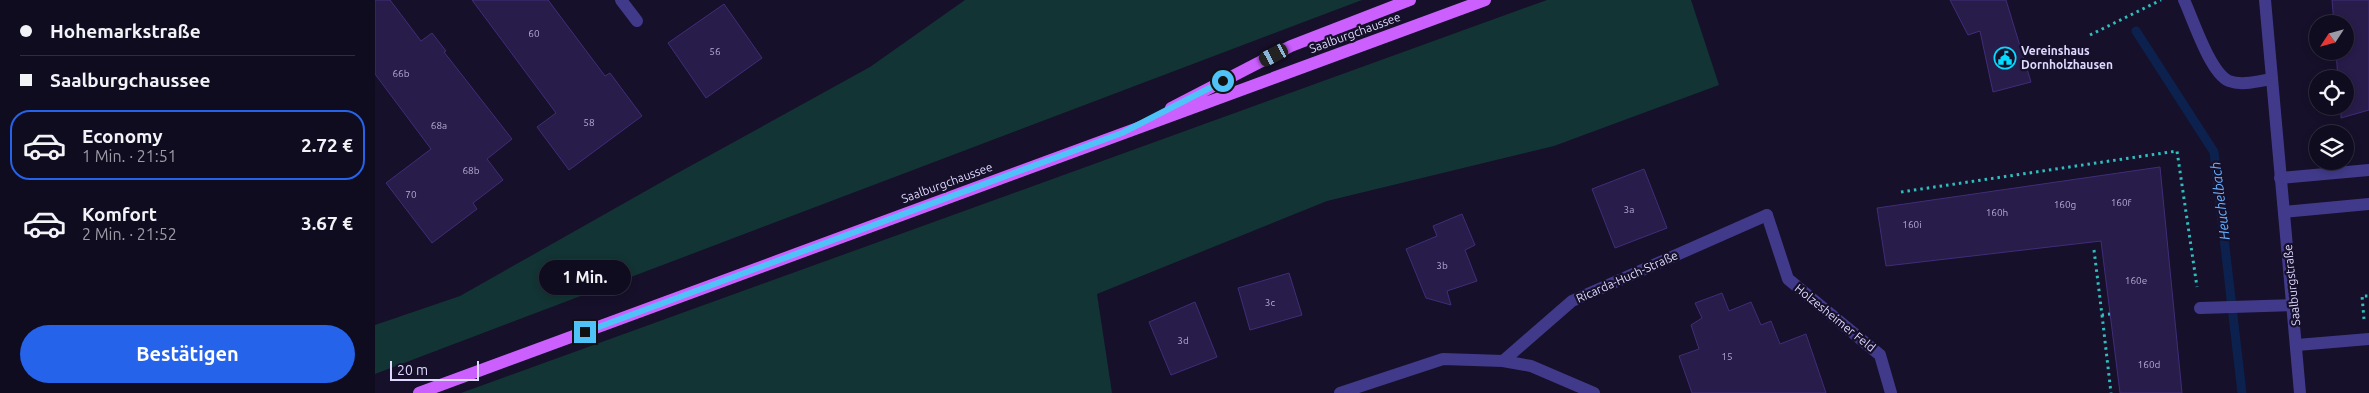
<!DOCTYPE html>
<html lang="de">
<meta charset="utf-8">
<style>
body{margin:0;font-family:Ubuntu,sans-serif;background:#191529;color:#f1f3f6;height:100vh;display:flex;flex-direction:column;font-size:19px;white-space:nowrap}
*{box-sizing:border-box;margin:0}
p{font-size:16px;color:#9c9ba5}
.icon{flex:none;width:28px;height:28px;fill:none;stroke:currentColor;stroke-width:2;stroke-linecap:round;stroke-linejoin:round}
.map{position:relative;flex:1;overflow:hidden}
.drawer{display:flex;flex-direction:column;background:#100c20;width:375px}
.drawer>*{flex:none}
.hud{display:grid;align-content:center;height:110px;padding:0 20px;background:#100c20}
.needle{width:32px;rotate:234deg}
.buttons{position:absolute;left:1934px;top:15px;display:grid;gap:10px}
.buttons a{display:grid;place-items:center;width:45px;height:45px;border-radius:50%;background:#100c20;box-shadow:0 2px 8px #0003,0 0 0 1px #302c3e;font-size:25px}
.scale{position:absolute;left:15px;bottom:12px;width:89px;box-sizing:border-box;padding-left:5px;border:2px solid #dfd9ff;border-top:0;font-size:14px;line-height:18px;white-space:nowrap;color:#dfd9ff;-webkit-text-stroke:4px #16102a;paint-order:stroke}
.end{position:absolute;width:22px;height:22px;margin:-11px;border:6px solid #4fc3f7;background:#111;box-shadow:0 0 0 2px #111}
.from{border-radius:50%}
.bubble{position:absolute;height:35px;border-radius:18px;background:#100c20;box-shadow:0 2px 8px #0003,0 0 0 1px #302c3e;font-size:16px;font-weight:700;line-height:35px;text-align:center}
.car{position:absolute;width:15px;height:30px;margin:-15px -8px;border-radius:6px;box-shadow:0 0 4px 1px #0007;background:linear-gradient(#222 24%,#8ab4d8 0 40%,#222 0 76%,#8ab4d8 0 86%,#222 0)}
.hud b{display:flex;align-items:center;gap:18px;height:48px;font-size:19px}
.hud b+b{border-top:1px solid #302c3e}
.hud i{width:12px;height:12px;background:#f1f3f6}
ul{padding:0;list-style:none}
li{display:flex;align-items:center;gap:15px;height:70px;margin:0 10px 8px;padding:0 10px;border:2px solid transparent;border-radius:20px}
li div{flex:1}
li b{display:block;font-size:19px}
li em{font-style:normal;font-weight:700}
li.on{border-color:#2563eb}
li>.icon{width:45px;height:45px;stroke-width:1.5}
.button{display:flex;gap:10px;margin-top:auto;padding:10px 20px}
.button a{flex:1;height:58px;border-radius:30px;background:#2563eb;color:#fff;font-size:20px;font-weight:700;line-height:58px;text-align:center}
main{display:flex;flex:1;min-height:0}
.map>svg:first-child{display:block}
.green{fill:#133434}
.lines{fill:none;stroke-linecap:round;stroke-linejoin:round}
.stream{stroke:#0c214d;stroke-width:9}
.building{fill:#281c4b;stroke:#402d78}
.path{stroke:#2ebebd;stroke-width:3;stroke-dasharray:2.5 4;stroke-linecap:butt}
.service{stroke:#413a8a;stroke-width:12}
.minor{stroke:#413a8a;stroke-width:12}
.tertiary{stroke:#413a8a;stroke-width:12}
.primary{stroke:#cb60ff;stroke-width:12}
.route{stroke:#4fc3f7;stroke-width:6}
.labels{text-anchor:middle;stroke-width:4.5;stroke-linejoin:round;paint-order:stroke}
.number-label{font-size:10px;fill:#b1aad2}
.street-label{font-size:12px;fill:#dfd9ff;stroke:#16102a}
.poi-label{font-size:12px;font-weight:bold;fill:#dfd9ff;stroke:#16102a;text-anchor:start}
.water-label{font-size:14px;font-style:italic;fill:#67b1ff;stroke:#16102a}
</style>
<main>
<section class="drawer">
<div class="hud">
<b><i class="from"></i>Hohemarkstraße</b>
<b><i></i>Saalburgchaussee</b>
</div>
<ul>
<li class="on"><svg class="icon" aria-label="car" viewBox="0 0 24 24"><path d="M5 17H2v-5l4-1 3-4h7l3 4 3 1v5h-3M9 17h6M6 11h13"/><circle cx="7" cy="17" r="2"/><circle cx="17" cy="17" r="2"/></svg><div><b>Economy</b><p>1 Min. · 21:51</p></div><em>2.72 €</em></li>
<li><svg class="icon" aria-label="car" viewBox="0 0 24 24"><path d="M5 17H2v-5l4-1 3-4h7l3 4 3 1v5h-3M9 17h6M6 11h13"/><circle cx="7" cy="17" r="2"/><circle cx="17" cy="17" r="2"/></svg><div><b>Komfort</b><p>2 Min. · 21:52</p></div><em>3.67 €</em></li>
</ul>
<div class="button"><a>Bestätigen</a></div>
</section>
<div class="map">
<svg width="1994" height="393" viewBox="0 0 1994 393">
<rect width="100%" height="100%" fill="#16102a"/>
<path class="green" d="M 590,0 L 987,0 L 0,374 L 0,325 L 85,296 L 299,175 L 495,67 Z
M 1172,0 L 1316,0 L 1344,85 L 1179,146 L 952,201 L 722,294 L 737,393 L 86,393 Z"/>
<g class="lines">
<path class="stream" d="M 1761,31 L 1839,152 L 1867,393"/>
</g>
<path class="building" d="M 0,0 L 15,0 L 46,41 L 57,33 L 71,51 L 69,52 L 137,139 L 112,159 L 128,180 L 98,203 L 102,209 L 57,243 L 11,183 L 56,149 L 0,74 Z
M 97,0 L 173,0 L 230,76 L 235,73 L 267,116 L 194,170 L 162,127 L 181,113 Z
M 1575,0 L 1631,0 L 1656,82 L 1618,92 L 1605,31 L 1593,35 Z
M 1957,0 L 1994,0 L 1994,110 L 1966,118 L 1966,106 L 1970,106 L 1970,79 L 1963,79 L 1961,51 L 1970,51 L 1970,24 L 1959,24 Z
M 349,4 L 387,58 L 331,98 L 293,43 Z
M 1785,167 L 1807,393 L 1745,393 L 1726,241 L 1511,266 L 1502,208 Z
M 1269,169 L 1292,228 L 1240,248 L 1217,189 Z
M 1087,214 L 1100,245 L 1090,250 L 1102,281 L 1072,291 L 1076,305 L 1051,298 L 1031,249 L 1062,236 L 1058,226 Z
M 914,273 L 927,315 L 875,330 L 863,288 Z
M 1347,293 L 1354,311 L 1376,302 L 1386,325 L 1396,321 L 1405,344 L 1431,334 L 1451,393 L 1317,393 L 1304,356 L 1324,349 L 1316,325 L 1327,318 L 1320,303 Z
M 820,302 L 842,357 L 796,375 L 774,322 Z"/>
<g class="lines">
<path class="path" d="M 1715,35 L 1786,0
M 1526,192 L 1802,151 L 1822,287
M 1719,250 L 1727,315 L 1735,314
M 1727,315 L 1736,393
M 1989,319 L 1987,296 L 1994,296"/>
<path class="service" d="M 1809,0 C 1818,19 1835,73 1854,81 C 1867,86 1884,81 1897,79
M 1905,178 L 1994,170
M 1909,212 L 1994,204
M 1392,215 L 1413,279 L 1505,355 L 1516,393
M 1825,308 L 1919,305
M 1922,345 L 1994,339"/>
<path class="minor" d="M 246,0 L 262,21
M 1128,361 L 1197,301 L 1392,215
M 965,393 L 1068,359 L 1128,361 L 1156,366 L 1219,393"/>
<path class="tertiary" d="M 1890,0 L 1925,393"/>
<path class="primary" d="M 796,108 L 916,46 L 1035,0
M 44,393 L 1110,0"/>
</g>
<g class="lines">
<path class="route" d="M 210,332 L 747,133 L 848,81"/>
</g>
<defs>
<g id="civic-ring" transform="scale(1.125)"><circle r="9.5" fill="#16102a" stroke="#05daff" stroke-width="1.5"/><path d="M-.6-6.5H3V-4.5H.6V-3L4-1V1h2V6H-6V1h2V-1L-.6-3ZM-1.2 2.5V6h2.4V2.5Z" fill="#05daff"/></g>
</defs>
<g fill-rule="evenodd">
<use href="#civic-ring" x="1630" y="58"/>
</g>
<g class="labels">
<g class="number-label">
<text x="159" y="37">60</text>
<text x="340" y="55">56</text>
<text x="26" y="77">66b</text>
<text x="214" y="126">58</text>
<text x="64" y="129">68a</text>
<text x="96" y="174">68b</text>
<text x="36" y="198">70</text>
<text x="1746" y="206">160f</text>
<text x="1690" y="208">160g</text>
<text x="1254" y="213">3a</text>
<text x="1622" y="216">160h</text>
<text x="1537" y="228">160i</text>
<text x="1067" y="269">3b</text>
<text x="1761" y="284">160e</text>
<text x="895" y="306">3c</text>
<text x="808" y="344">3d</text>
<text x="1352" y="360">15</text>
<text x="1774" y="368">160d</text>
</g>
<g class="street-label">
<text transform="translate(980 33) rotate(-20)" y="4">Saalburgchaussee</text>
<text transform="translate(572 183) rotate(-20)" y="4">Saalburgchaussee</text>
<text transform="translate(1252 277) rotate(-24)" y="4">Ricarda-Huch-Straße</text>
<text transform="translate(1917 285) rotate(-96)" y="4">Saalburgstraße</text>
<text transform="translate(1460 318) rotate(39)" y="4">Holzesheimer Feld</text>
</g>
<g class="poi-label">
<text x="1646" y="55">Vereinshaus<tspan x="1646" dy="14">Dornholzhausen</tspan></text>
</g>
<g class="water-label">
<text transform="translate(1845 201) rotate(-97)" y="5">Heuchelbach</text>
</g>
</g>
</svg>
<div class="buttons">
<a><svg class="needle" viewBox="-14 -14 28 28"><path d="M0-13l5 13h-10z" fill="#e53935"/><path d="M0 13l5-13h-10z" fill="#9c9ba5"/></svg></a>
<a><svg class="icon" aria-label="locate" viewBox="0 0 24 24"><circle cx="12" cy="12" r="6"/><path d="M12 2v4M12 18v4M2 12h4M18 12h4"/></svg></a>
<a><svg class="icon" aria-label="layers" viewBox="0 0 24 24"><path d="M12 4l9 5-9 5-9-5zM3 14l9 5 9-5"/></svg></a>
</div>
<div class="scale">20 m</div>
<i class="end from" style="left:848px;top:81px"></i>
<i class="end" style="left:210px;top:332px"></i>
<div class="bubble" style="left:164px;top:260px;width:92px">1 Min.</div>
<i class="car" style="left:899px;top:55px;rotate:243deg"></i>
</div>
</main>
